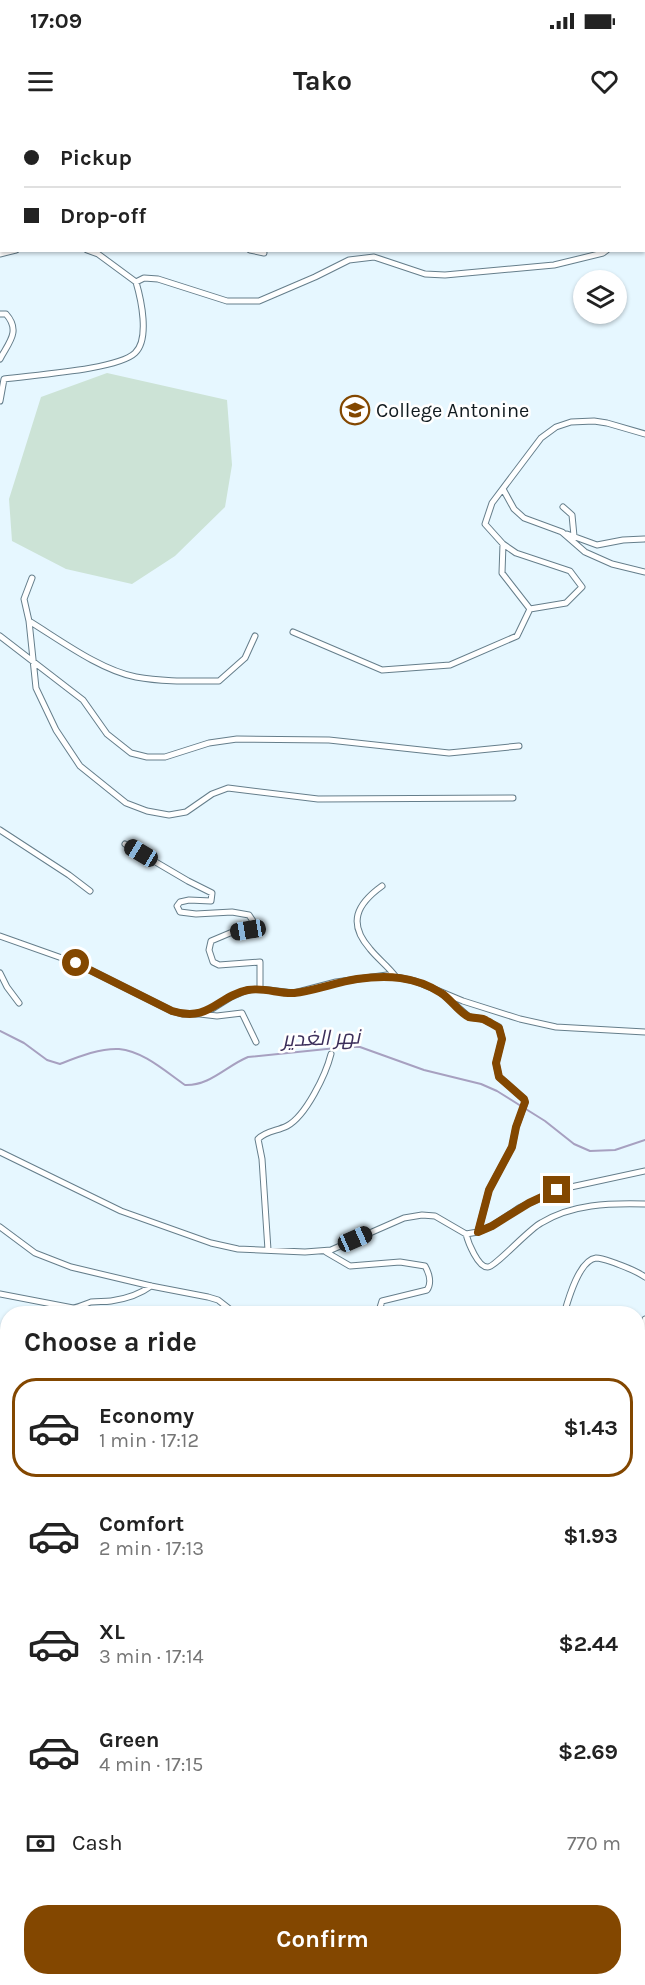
<!DOCTYPE html>
<meta charset="utf-8">
<style>
body{margin:0;font-family:Karla,Cairo,sans-serif;background:#f6f6f6;color:#222;height:100vh;display:flex;flex-direction:column;font-size:22px;white-space:nowrap}
*{box-sizing:border-box;margin:0}
p{font-size:20px;color:#767676}
.icon{flex:none;width:33px;height:33px;fill:none;stroke:currentColor;stroke-width:2;stroke-linecap:round;stroke-linejoin:round}
.map{position:relative;flex:1;overflow:hidden}
.details{position:absolute;left:0px;top:1186px;width:645px;height:680px;display:flex;flex-direction:column;background:#fff;border-radius:24px 24px 0 0;box-shadow:0 2px 4px #0004}
.details>*{flex:none}
.hud{position:absolute;left:0px;top:0px;width:645px;height:132px;box-shadow:0 2px 4px #0004;display:grid;align-content:center;height:132px;padding:0 24px;background:#fff}
.controls{position:absolute;left:573px;top:150px;display:grid;gap:12px}
.controls a{display:grid;place-items:center;width:54px;height:54px;border-radius:50%;background:#fff;box-shadow:0 2px 4px #0004;font-size:30px}
.end{position:absolute;width:27px;height:27px;margin:-14px;border:8px solid #834700;background:#fff;box-shadow:0 0 0 3px #fff}
.from{border-radius:50%}
.car{position:absolute;width:18px;height:36px;margin:-18px -9px;border-radius:8px;box-shadow:0 0 4px 2px #0007;background:linear-gradient(#222 24%,#8ab4d8 0 40%,#222 0 76%,#8ab4d8 0 86%,#222 0)}
.hud b{display:flex;align-items:center;gap:21px;height:57px;font-size:22px}
.hud b+b{border-top:2px solid #e0e0e0}
.hud i{width:15px;height:15px;background:#222}
ul{padding:0;list-style:none}
li{display:flex;align-items:center;gap:18px;height:99px;margin:0 12px 9px;padding:0 12px;border:3px solid transparent;border-radius:24px}
li div{flex:1}
li b{display:block;font-size:22px}
li em{font-style:normal;font-weight:700}
li.on{border-color:#834700}
li>.icon{width:54px;height:54px;stroke-width:1.5}
h2{padding:0 24px;font-size:27px;line-height:72px}
.pay{display:flex;align-items:center;gap:15px;height:66px;padding:0 24px;font-size:22px}
.pay p{margin-inline-start:auto}
.action{display:flex;gap:12px;margin-top:auto;padding:12px 24px}
.action a{flex:1;height:69px;border-radius:24px;background:#834700;color:#fff;font-size:24px;font-weight:700;line-height:69px;text-align:center}
.status{display:flex;justify-content:space-between;align-items:center;height:42px;padding:0 30px;background:#fff;direction:ltr}
.status svg{height:16px;fill:currentColor}
header{display:flex;justify-content:space-between;align-items:center;height:78px;padding:0 24px;background:#fff;font-size:27px;font-weight:700}
.map>svg:first-child{display:block}
.green{fill:#cce3d6}
.lines{fill:none;stroke-linecap:round;stroke-linejoin:round}
.stream{stroke:#a7a0c0;stroke-width:2}
.street-casing{stroke:#657e8b;stroke-width:7}
.secondary-casing{stroke:#657e8b;stroke-width:9}
.street{stroke:#fff;stroke-width:5}
.secondary{stroke:#fff;stroke-width:8}
.route{stroke:#834700;stroke-width:8}
.labels{text-anchor:middle;stroke-width:5;stroke-linejoin:round;paint-order:stroke}
.poi-label{font-size:20px;fill:#111b20;stroke:#fff;text-anchor:start}
.water-label{font-size:21px;font-style:italic;fill:#3c2f5b;stroke:#fff}
</style>
<div class="status"><b>17:09</b><svg viewBox="0 0 49 12"><path d="M0 12V9h3v3zM5 12V6h3v6zM10 12V3h3v9zM15 12V0h3v12zM26 1h20v11H26zM47 4h2v5h-2z"/></svg></div>
<header><svg class="icon" aria-label="menu" viewBox="0 0 24 24"><path d="M4 6h16M4 12h16M4 18h16"/></svg>Tako<svg class="icon" aria-label="heart" viewBox="0 0 24 24"><path d="M12 20l-8-8c-3-5 5-10 8-4 3-6 11-1 8 4z"/></svg></header>
<div class="map">
<svg width="645" height="1865" viewBox="0 0 645 1865">
<rect width="100%" height="100%" fill="#e6f7ff"/>
<path class="green" d="M 0,0 L 73,0 L 70,2 L 2,2 L 2,34 L 0,35 Z
M 475,0 L 626,0 L 474,1 Z
M 107,253 L 227,280 L 232,345 L 225,387 L 175,436 L 132,464 L 66,449 L 12,421 L 9,379 L 41,277 Z
M 0,1740 L 8,1763 L 7,1798 L 0,1807 Z
M 105,1859 L 105,1858 L 161,1859 L 159,1865 L 105,1865 Z"/>
<g class="lines">
<path class="stream" d="M 0,911 L 24,923 L 47,940 L 60,944 C 78,937 100,928 119,929 C 143,931 166,952 185,965 C 210,966 226,946 248,937 L 346,927 L 360,927 L 424,950 L 481,964 L 497,971 L 545,1001 L 574,1024 L 590,1031 L 615,1030 L 645,1020"/>
<g class="street-casing">
<path id="street" d="M 227,0 L 229,2
M 312,0 L 315,2
M 84,2 L 86,0
M 157,2 L 159,0
M 279,2 L 280,0
M 469,2 L 469,0
M 644,12 L 645,12
M 0,54 L 2,53
M 644,87 L 645,87
M 87,130 L 98,134 L 136,162 L 144,158 L 158,159 L 227,181 L 259,181 L 315,157 L 349,140 L 374,137 L 425,154 L 445,155 L 554,145 L 603,133 L 607,130
M 250,130 L 264,133
M 0,134 L 16,130
M 0,194 L 6,194 C 21,211 9,222 0,239
M 0,281 L 4,259 C 31,255 117,250 135,233 C 150,219 141,179 136,162
M 503,369 L 514,389 L 524,398 L 562,412 L 585,432 L 612,444 L 645,452
M 563,387 L 572,395 L 574,416
M 567,414 L 597,425 L 623,420 L 644,419
M 503,424 L 502,453 L 530,489 L 566,483 L 582,467 L 570,451 L 516,433 L 503,424 L 485,404 L 492,383 L 541,318 L 556,307 L 571,302 L 594,301 L 607,303 L 645,314
M 29,501 L 24,479 L 32,458
M 293,512 L 382,550 L 450,545 L 517,516 L 530,489
M 0,516 L 83,580 L 107,614 L 131,633 L 147,637 L 165,637 L 209,623 L 237,619 L 329,620 L 449,633 L 519,626
M 255,516 L 245,538 L 219,561 C 192,561 163,562 136,557 C 100,550 60,520 29,501 L 36,568 L 56,610 L 80,646 L 126,683 L 147,691 L 169,695 L 186,692 L 212,674 L 228,668 L 318,679 L 513,678
M 0,710 L 69,755 L 90,771
M 125,724 L 188,761 L 212,773 L 211,781 L 189,780 L 180,782 L 177,786 L 180,792 L 196,794 L 232,792 L 249,795 L 255,804 L 253,809 L 230,813 L 211,821 L 209,830 L 213,842 L 219,845 L 260,842 L 260,869
M 382,766 C 357,784 347,803 370,829 C 378,839 388,846 396,857
M 0,816 L 76,843 L 172,891 L 183,894 L 198,894 L 212,889 L 231,877 L 247,870 L 260,869 L 294,873 L 336,862 L 387,855 L 415,861 L 463,881 L 520,899 L 556,907 L 645,912
M 0,853 L 7,867 L 19,883
M 444,875 L 469,897 L 483,899 L 499,907 L 502,919 L 496,943 L 499,957 L 524,979 L 525,983 L 516,1007 L 512,1027 L 489,1070 L 478,1112
M 200,894 L 217,896 L 242,893 L 256,922
M 0,1032 L 121,1091 L 211,1123 L 238,1129 L 305,1132 L 331,1130 L 404,1098 L 422,1095 L 435,1096 L 466,1114 L 478,1112 L 492,1106 L 519,1088 L 557,1070 L 645,1051
M 0,1107 L 35,1133 L 71,1147 L 151,1166 L 208,1177 L 218,1180 L 236,1194
M 466,1114 C 468,1122 478,1148 488,1147 C 495,1147 529,1109 541,1103 C 572,1084 609,1083 645,1084
M 268,1130 L 262,1039 L 258,1019 C 266,1011 277,1011 287,1006 C 306,996 326,954 331,934
M 326,1132 L 350,1146 L 400,1142 L 425,1146 C 429,1153 432,1163 427,1170 L 382,1181 L 378,1194
M 0,1174 L 73,1188 C 80,1187 85,1184 91,1182 C 98,1181 104,1182 111,1181 C 125,1179 139,1175 151,1166
M 564,1194 C 568,1180 579,1140 596,1138 C 602,1138 609,1141 615,1143 C 625,1147 635,1150 645,1157
M 645,1199 L 641,1213 L 645,1245
M 0,1222 L 8,1226
M 0,1245 L 8,1237
M 638,1322 L 645,1321
M 638,1360 L 645,1357
M 0,1460 L 8,1457
M 638,1464 L 645,1463
M 638,1589 L 645,1584
M 638,1630 L 645,1625
M 638,1701 L 645,1694
M 315,1858 L 320,1865
M 551,1858 L 562,1865
M 603,1858 L 607,1863 L 615,1858
M 231,1865 L 232,1858
M 263,1865 L 273,1858
M 376,1865 L 382,1858
M 629,1865 L 630,1858"/>
</g>
<g class="secondary-casing">
<path id="secondary" d="M 0,1314 L 8,1314
M 0,1569 L 8,1554
M 0,1652 L 8,1678
M 305,1865 L 309,1858"/>
</g>
<use href="#street" class="street"/>
<use href="#secondary" class="secondary"/>
</g>
<g class="lines">
<path class="route" d="M 76,843 L 172,891 C 210,903 217,876 248,870 C 264,867 279,874 294,873 C 313,871 337,862 357,859 C 387,855 415,856 441,873 C 451,879 458,892 469,897 C 473,898 478,898 483,899 C 488,901 494,905 499,908 L 502,919 L 496,943 L 499,957 L 524,979 L 525,982 L 516,1007 L 512,1027 L 489,1070 L 478,1112 L 492,1106 L 529,1083 L 557,1070"/>
</g>
<defs>
<g id="school-ring" transform="scale(1.5)"><circle r="9.5" fill="#fff" stroke="#834700" stroke-width="1.5"/><path d="M0-5L7-2L0 1L-7-2ZM-4 1L0 2.5L4 1V4Q0 6-4 4Z" fill="#834700"/></g>
</defs>
<g fill-rule="evenodd">
<use href="#school-ring" x="355" y="290"/>
</g>
<g class="labels">
<g class="poi-label">
<text x="376" y="297">College Antonine</text>
</g>
<g class="water-label">
<text transform="translate(321 918) rotate(-2)" y="7">نهر الغدير</text>
</g>
</g>
</svg>
<div class="controls">
<a><svg class="icon" aria-label="layers" viewBox="0 0 24 24"><path d="M12 4l9 5-9 5-9-5zM3 14l9 5 9-5"/></svg></a>
</div>
<i class="end from" style="left:76px;top:843px"></i>
<i class="end" style="left:557px;top:1070px"></i>
<i class="car" style="left:141px;top:733px;rotate:301deg"></i>
<i class="car" style="left:248px;top:810px;rotate:261deg"></i>
<i class="car" style="left:355px;top:1119px;rotate:66deg"></i>
<div class="hud">
<b><i class="from"></i>Pickup</b>
<b><i></i>Drop-off</b>
</div>
<section class="details">
<h2>Choose a ride</h2>
<ul>
<li class="on"><svg class="icon" aria-label="car" viewBox="0 0 24 24"><path d="M5 17H2v-5l4-1 3-4h7l3 4 3 1v5h-3M9 17h6M6 11h13"/><circle cx="7" cy="17" r="2"/><circle cx="17" cy="17" r="2"/></svg><div><b>Economy</b><p>1 min · 17:12</p></div><em>$1.43</em></li>
<li><svg class="icon" aria-label="car" viewBox="0 0 24 24"><path d="M5 17H2v-5l4-1 3-4h7l3 4 3 1v5h-3M9 17h6M6 11h13"/><circle cx="7" cy="17" r="2"/><circle cx="17" cy="17" r="2"/></svg><div><b>Comfort</b><p>2 min · 17:13</p></div><em>$1.93</em></li>
<li><svg class="icon" aria-label="car" viewBox="0 0 24 24"><path d="M5 17H2v-5l4-1 3-4h7l3 4 3 1v5h-3M9 17h6M6 11h13"/><circle cx="7" cy="17" r="2"/><circle cx="17" cy="17" r="2"/></svg><div><b>XL</b><p>3 min · 17:14</p></div><em>$2.44</em></li>
<li><svg class="icon" aria-label="car" viewBox="0 0 24 24"><path d="M5 17H2v-5l4-1 3-4h7l3 4 3 1v5h-3M9 17h6M6 11h13"/><circle cx="7" cy="17" r="2"/><circle cx="17" cy="17" r="2"/></svg><div><b>Green</b><p>4 min · 17:15</p></div><em>$2.69</em></li>
</ul>
<div class="pay"><svg class="icon" aria-label="cash" viewBox="0 0 24 24"><path d="M3 7h18v10H3z"/><circle cx="12" cy="12" r="2"/></svg>Cash<p>770 m</p></div>
<div class="action"><a>Confirm</a></div>
</section>
</div>
